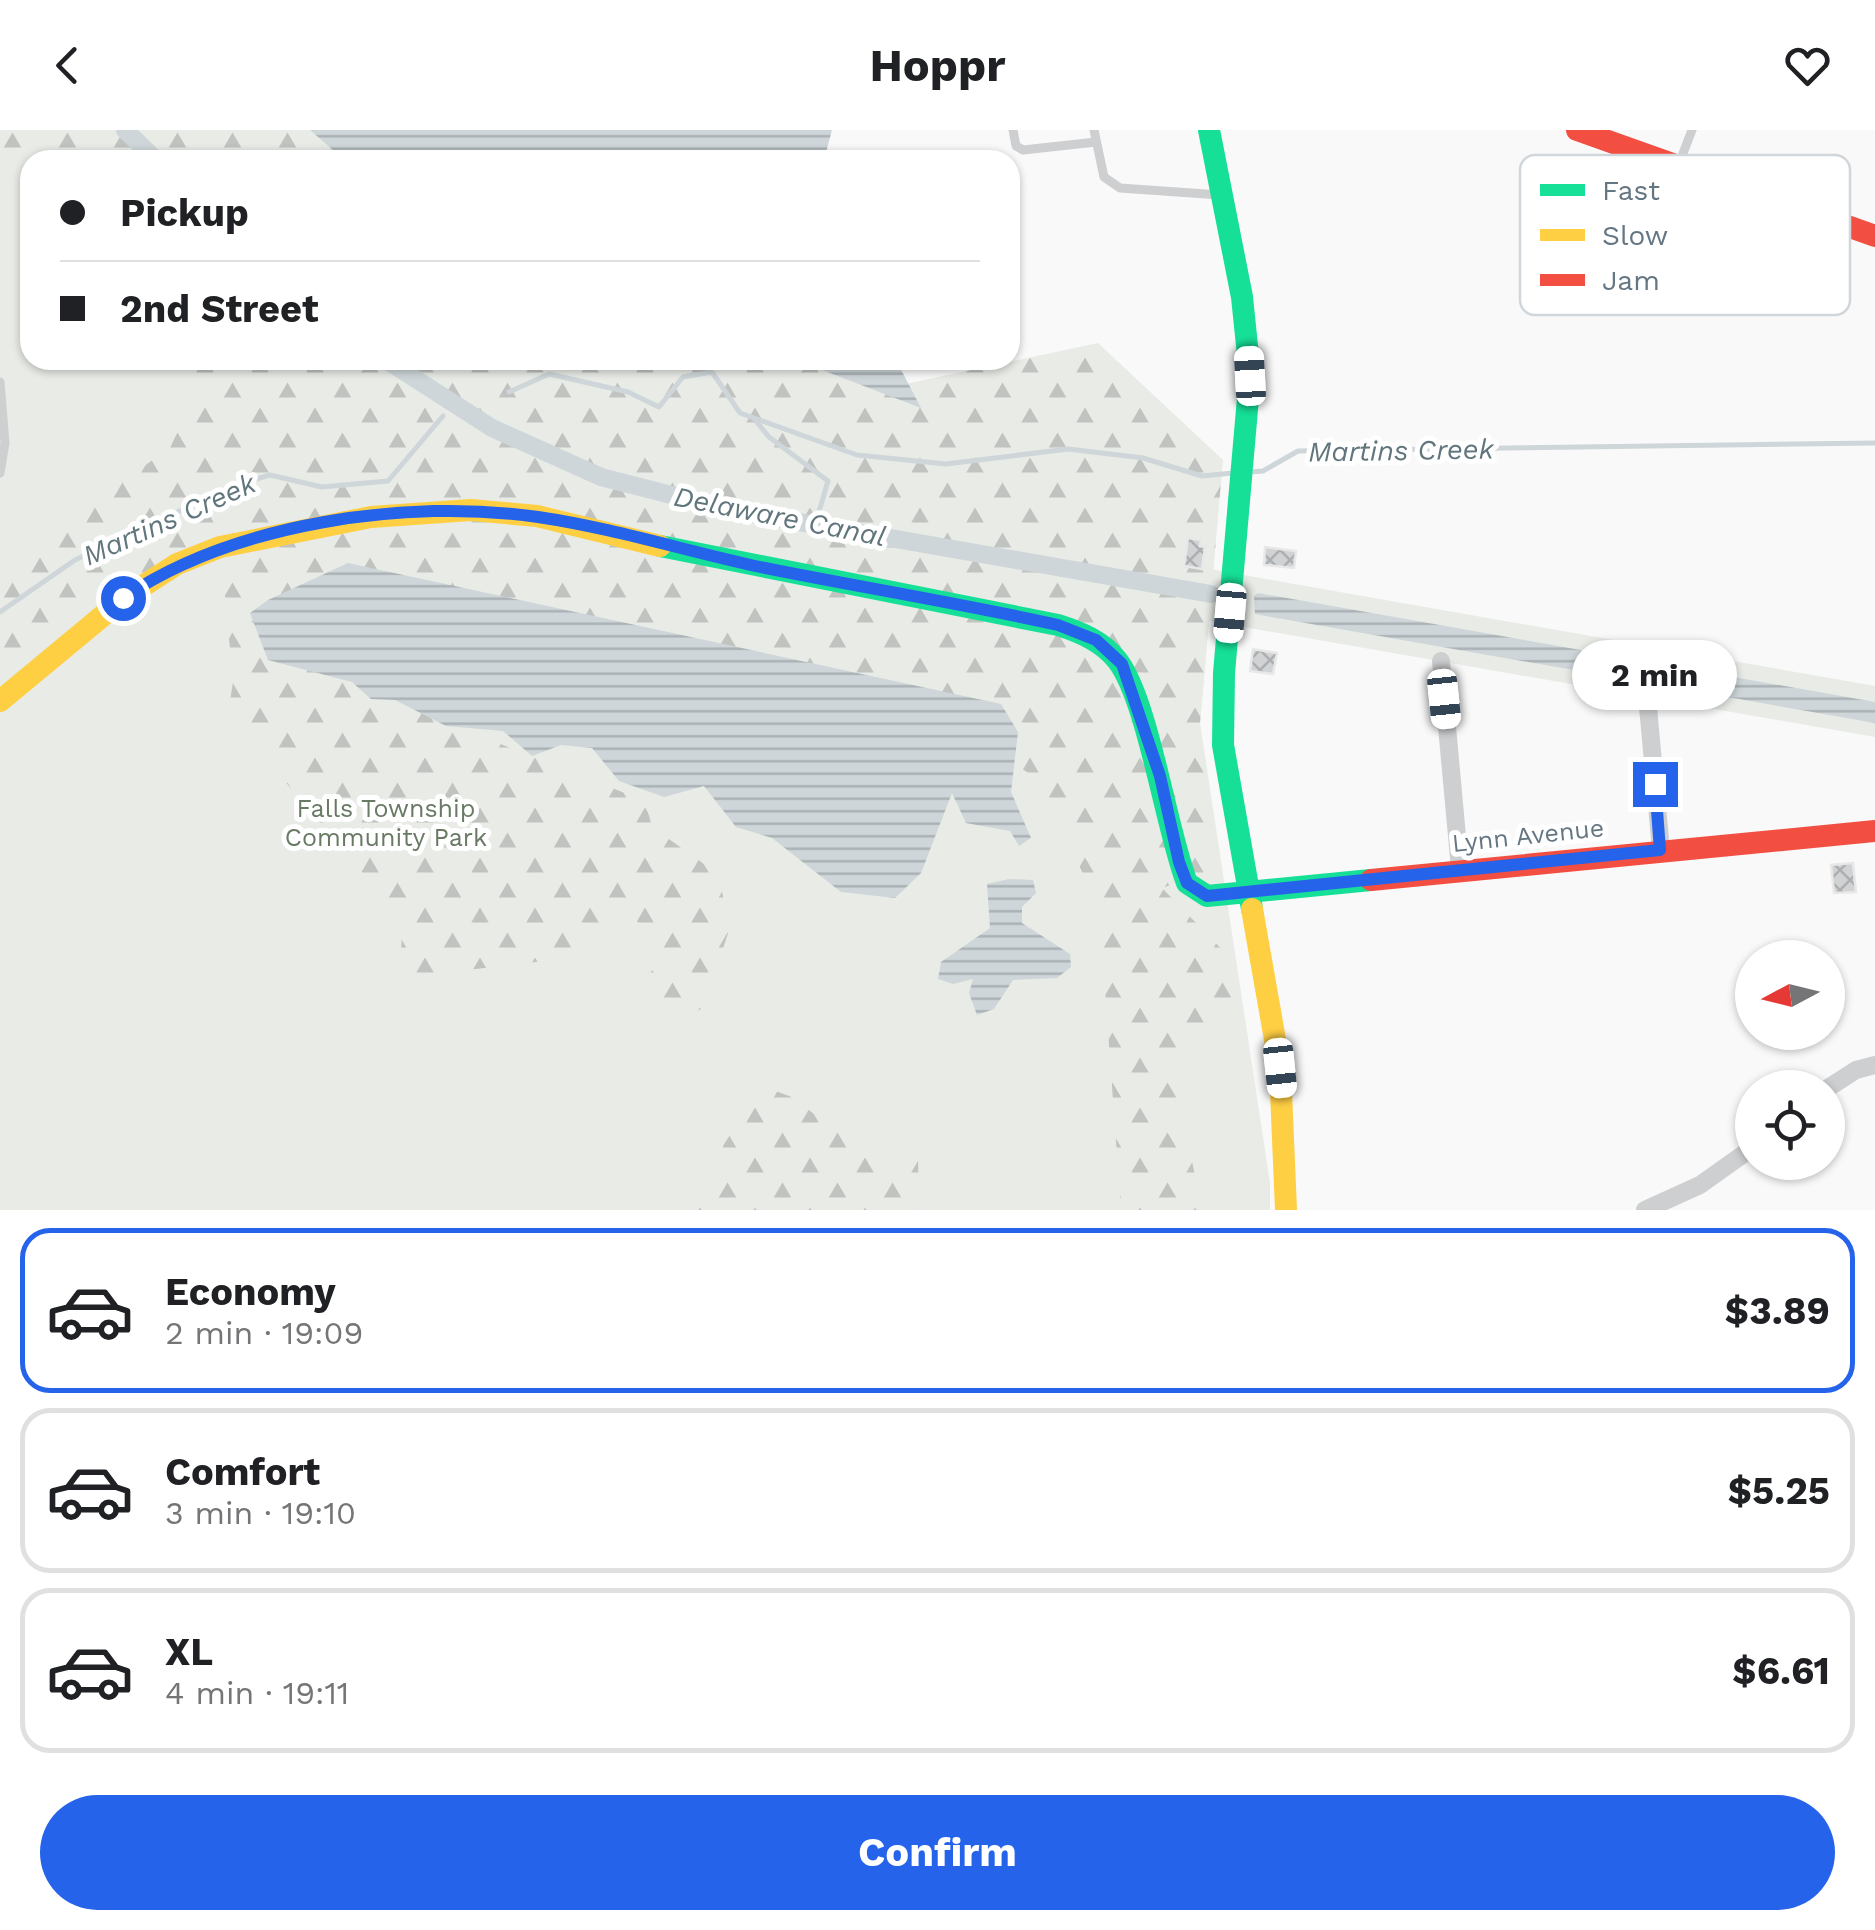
<!DOCTYPE html>
<meta charset="utf-8">
<style>
body{margin:0;font-family:"Work Sans",sans-serif;background:#f6f6f6;color:#202124;height:100vh;display:flex;flex-direction:column;font-size:38px;white-space:nowrap}
*{box-sizing:border-box;margin:0}
p{font-size:32px;color:#757577}
.icon{flex:none;width:55px;height:55px;fill:none;stroke:currentColor;stroke-width:2;stroke-linecap:round;stroke-linejoin:round}
.map{position:relative;height:1080px;overflow:hidden}
.side{display:flex;flex-direction:column;background:#fff;flex:1}
.side>*{flex:none}
.top-card{position:absolute;left:20px;top:20px;width:1000px;height:220px;border-radius:30px;box-shadow:0 2px 8px #0004;display:grid;align-content:center;height:220px;padding:0 40px;background:#fff}
.needle{width:65px;rotate:263deg}
.buttons{position:absolute;left:1735px;top:810px;display:grid;gap:20px}
.buttons a{display:grid;place-items:center;width:110px;height:110px;border-radius:50%;background:#fff;box-shadow:0 2px 8px #0004;font-size:50px}
.end{position:absolute;width:45px;height:45px;margin:-22px;border:12px solid #2563eb;background:#fff;box-shadow:0 0 0 5px #fff}
.from{border-radius:50%}
.bubble{position:absolute;height:70px;border-radius:35px;background:#fff;box-shadow:0 2px 8px #0004;font-size:32px;font-weight:700;line-height:70px;text-align:center}
.car{position:absolute;width:30px;height:60px;margin:-30px -15px;border-radius:12px;box-shadow:0 0 8px 2px #0007;background:linear-gradient(#fff 24%,#345 0 40%,#fff 0 76%,#345 0 86%,#fff 0)}
.top-card b{display:flex;align-items:center;gap:35px;height:95px;font-size:38px}
.top-card b+b{border-top:2px solid #e0e0e0}
.top-card i{width:25px;height:25px;background:#202124}
ul{padding:18px 0 0;list-style:none}
li{display:flex;align-items:center;gap:30px;height:165px;margin:0 20px 15px;padding:0 20px;border:5px solid #e0e0e0;border-radius:30px}
li div{flex:1}
li b{display:block;font-size:38px}
li em{font-style:normal;font-weight:700}
li.selected{border-color:#2563eb}
li>.icon{width:90px;height:90px;stroke-width:1.5}
.button{display:flex;gap:20px;margin-top:auto;padding:20px 40px}
.button a{flex:1;height:115px;border-radius:60px;background:#2563eb;color:#fff;font-size:40px;font-weight:700;line-height:115px;text-align:center}
header{display:flex;justify-content:space-between;align-items:center;height:130px;padding:0 40px;background:#fff;font-size:45px;font-weight:700}
.map>svg:first-child{display:block}
.green{fill:#e8ebe6}
.forest{fill:url(#forest-firs)}
.water{fill:url(#water-rules)}
.lines{fill:none;stroke-linecap:round;stroke-linejoin:round}
.stream{stroke:#ced6d9;stroke-width:5}
.canal{stroke:#ced6d9;stroke-width:18}
.building{fill:url(#building-cross-hatch);stroke:#e8e8e8;stroke-width:2.5}
.lane{stroke:#cecfd0;stroke-width:9}
.street{stroke:#cecfd0;stroke-width:18}
.fast{stroke:#16e098;stroke-width:22}
.slow{stroke:#ffcf43;stroke-width:22}
.jam{stroke:#f24e42;stroke-width:22}
.route{stroke:#2563eb;stroke-width:12}
.labels{text-anchor:middle;stroke-width:10;stroke-linejoin:round;paint-order:stroke}
.park-label{font-size:25px;fill:#687a64;stroke:#fff}
.street-label{font-size:25px;fill:#657683;stroke:#fff}
.water-label{font-size:28px;font-style:italic;fill:#60757c;stroke:#fff}
.key{fill:#fff;stroke:#d1d6da;stroke-width:2.5}
.key-label{font-size:28px;fill:#657683}
</style>
<header><svg class="icon" aria-label="back" viewBox="0 0 24 24"><path d="M15 5l-7 7 7 7"/></svg>Hoppr<svg class="icon" aria-label="heart" viewBox="0 0 24 24"><path d="M12 20l-8-8c-3-5 5-10 8-4 3-6 11-1 8 4z"/></svg></header>
<div class="map">
<svg width="1875" height="1080" viewBox="0 0 1875 1080">
<defs>
<pattern id="forest-firs" width="22" height="20" patternUnits="userSpaceOnUse" patternTransform="scale(2.5)"><rect width="22" height="20" fill="#e8ebe6"/><path d="M5 1l3.5 6h-7zM16 11l3.5 6h-7z" fill="#c0c3c0"/></pattern>
<pattern id="water-rules" width="6" height="5" patternUnits="userSpaceOnUse" patternTransform="scale(2.5)"><rect width="6" height="5" fill="#ced6d9"/><path d="M0 2.5h6" fill="none" stroke="#abb2b5"/></pattern>
<pattern id="building-cross-hatch" width="8" height="8" patternUnits="userSpaceOnUse" patternTransform="scale(2.5)"><rect width="8" height="8" fill="#d0d2d3"/><path d="M0 0l8 8M0 8l8-8" fill="none" stroke="#acafb1"/></pattern>
</defs>
<rect width="100%" height="100%" fill="#f9f9f9"/>
<path class="green" d="M 0,0 L 30,30 L 30,230 L 427,230 L 998,402 L 1875,556 L 1875,607 L 1209,491 L 1200,593 L 1270,1053 L 1270,1080 L 0,1080 Z"/>
<path class="forest" d="M 0,0 L 310,0 L 344,30 L 30,30 L 30,60 L 0,23 Z
M 1098,213 L 1223,330 L 1200,593 L 1214,740 L 1162,758 L 1236,834 L 1229,885 L 1184,909 L 1180,973 L 1202,1080 L 1121,1080 L 1099,778 L 1039,650 L 960,598 L 308,467 L 260,519 L 645,671 L 652,697 L 718,744 L 730,797 L 704,877 L 664,903 L 640,855 L 662,829 L 627,776 L 588,826 L 399,848 L 403,791 L 228,584 L 233,552 L 220,411 L 99,462 L 0,550 L 0,436 L 170,318 L 191,273 L 195,238 L 187,230 L 796,230 L 920,277 L 905,254 Z
M 761,956 L 792,967 L 858,1018 L 918,1027 L 919,1080 L 694,1080 L 694,1075 L 722,1057 L 723,1016 Z"/>
<path class="water" d="M 310,0 L 832,0 L 824,30 L 344,30 Z
M 796,230 L 896,230 L 921,278 Z
M 348,433 L 1001,574 L 1018,602 L 1011,662 L 1031,708 L 1019,716 L 1010,701 L 966,693 L 952,663 L 921,743 L 895,768 L 841,762 L 772,708 L 736,697 L 704,656 L 664,667 L 619,651 L 592,618 L 561,615 L 532,626 L 503,601 L 446,596 L 395,570 L 371,569 L 352,552 L 268,530 L 250,483 L 268,470 Z
M 1258,463 L 1875,572 L 1875,593 L 1255,484 L 1254,466 Z
M 1009,749 L 1033,750 L 1036,763 L 1022,777 L 1022,793 L 1070,824 L 1071,837 L 1057,848 L 1013,850 L 994,879 L 977,885 L 969,863 L 973,849 L 953,854 L 938,849 L 941,832 L 990,798 L 987,754 Z"/>
<g class="lines">
<path class="stream" d="M 509,262 L 549,244 L 628,262 L 659,277 L 683,247 L 712,242 L 740,283 L 857,325 L 946,334 L 1068,319 L 1143,328 L 1202,346 L 1233,343
M 755,290 L 769,307 L 828,351 L 815,395
M 1249,342 L 1263,341 L 1298,321 L 1875,313
M 0,482 L 75,430 L 235,355 L 270,345 L 322,357 L 388,351 L 443,286"/>
<path class="canal" d="M 125,0 L 156,30
M 386,230 L 492,298 L 601,347 L 730,380 L 1211,464"/>
</g>
<path class="building" d="M 1188,408 L 1201,410 L 1200,416 L 1205,417 L 1202,439 L 1184,436 Z
M 1265,417 L 1296,421 L 1294,438 L 1264,435 Z
M 1253,519 L 1277,523 L 1273,544 L 1250,541 Z
M 1853,733 L 1856,762 L 1834,763 L 1831,735 Z"/>
<g class="lines">
<path class="lane" d="M 1013,0 L 1016,16 L 1023,20 L 1096,12
M 1094,0 L 1104,47 L 1120,58 L 1220,65
M 1679,34 L 1692,0
M 0,252 L 5,313 L 0,343"/>
<path class="street" d="M 1441,531 L 1460,739
M 1648,577 L 1661,720
M 1828,958 L 1856,940 L 1875,935
M 1645,1080 L 1700,1055 L 1752,1018"/>
<path class="fast" d="M 1209,0 L 1242,167 L 1250,245 L 1224,543 L 1223,615 L 1252,779
M 660,416 L 1058,495 C 1080,502 1102,511 1117,530 C 1148,569 1166,699 1187,753 L 1207,766 L 1371,750"/>
<path class="slow" d="M 0,571 L 123,469 L 177,434 L 220,417 L 371,387 L 471,380 L 537,386 L 660,416
M 1252,779 L 1280,938 L 1286,1080"/>
<path class="jam" d="M 1577,0 L 1875,106
M 1371,750 L 1875,701"/>
</g>
<g class="lines">
<path class="route" d="M 123,468 C 234,393 407,368 538,387 C 613,398 686,421 760,437 C 859,457 959,473 1058,495 L 1096,510 L 1122,534 L 1160,646 L 1179,732 L 1187,753 L 1207,766 L 1660,720 L 1655,654"/>
</g>
<g class="labels">
<g class="park-label">
<text x="386" y="687">Falls Township<tspan x="386" dy="29">Community Park</tspan></text>
</g>
<g class="street-label">
<text transform="translate(1528 705) rotate(-6)" y="9">Lynn Avenue</text>
</g>
<g class="water-label">
<text transform="translate(1401 320) rotate(-1)" y="10">Martins Creek</text>
<text transform="translate(780 386) rotate(11)" y="10">Delaware Canal</text>
<text transform="translate(169 389) rotate(-24)" y="10">Martins Creek</text>
</g>
</g>
<rect x="1520" y="25" width="330" height="160" rx="15" class="key"/>
<rect x="1540" y="54" width="45" height="12" fill="#16e098"/>
<rect x="1540" y="99" width="45" height="12" fill="#ffcf43"/>
<rect x="1540" y="144" width="45" height="12" fill="#f24e42"/>
<g class="key-label">
<text x="1602" y="70">Fast</text>
<text x="1602" y="115">Slow</text>
<text x="1602" y="160">Jam</text>
</g>
</svg>
<div class="buttons">
<a><svg class="needle" viewBox="-14 -14 28 28"><path d="M0-13l5 13h-10z" fill="#e53935"/><path d="M0 13l5-13h-10z" fill="#757577"/></svg></a>
<a><svg class="icon" aria-label="locate" viewBox="0 0 24 24"><circle cx="12" cy="12" r="6"/><path d="M12 2v4M12 18v4M2 12h4M18 12h4"/></svg></a>
</div>
<i class="end from" style="left:123px;top:468px"></i>
<i class="end" style="left:1655px;top:654px"></i>
<div class="bubble" style="left:1572px;top:510px;width:165px">2 min</div>
<i class="car" style="left:1250px;top:246px;rotate:357deg"></i>
<i class="car" style="left:1230px;top:483px;rotate:185deg"></i>
<i class="car" style="left:1444px;top:569px;rotate:174deg"></i>
<i class="car" style="left:1280px;top:938px;rotate:174deg"></i>
<div class="top-card">
<b><i class="from"></i>Pickup</b>
<b><i></i>2nd Street</b>
</div>
</div>
<section class="side">
<ul>
<li class="selected"><svg class="icon" aria-label="car" viewBox="0 0 24 24"><path d="M5 17H2v-5l4-1 3-4h7l3 4 3 1v5h-3M9 17h6M6 11h13"/><circle cx="7" cy="17" r="2"/><circle cx="17" cy="17" r="2"/></svg><div><b>Economy</b><p>2 min · 19:09</p></div><em>$3.89</em></li>
<li><svg class="icon" aria-label="car" viewBox="0 0 24 24"><path d="M5 17H2v-5l4-1 3-4h7l3 4 3 1v5h-3M9 17h6M6 11h13"/><circle cx="7" cy="17" r="2"/><circle cx="17" cy="17" r="2"/></svg><div><b>Comfort</b><p>3 min · 19:10</p></div><em>$5.25</em></li>
<li><svg class="icon" aria-label="car" viewBox="0 0 24 24"><path d="M5 17H2v-5l4-1 3-4h7l3 4 3 1v5h-3M9 17h6M6 11h13"/><circle cx="7" cy="17" r="2"/><circle cx="17" cy="17" r="2"/></svg><div><b>XL</b><p>4 min · 19:11</p></div><em>$6.61</em></li>
</ul>
<div class="button"><a>Confirm</a></div>
</section>
